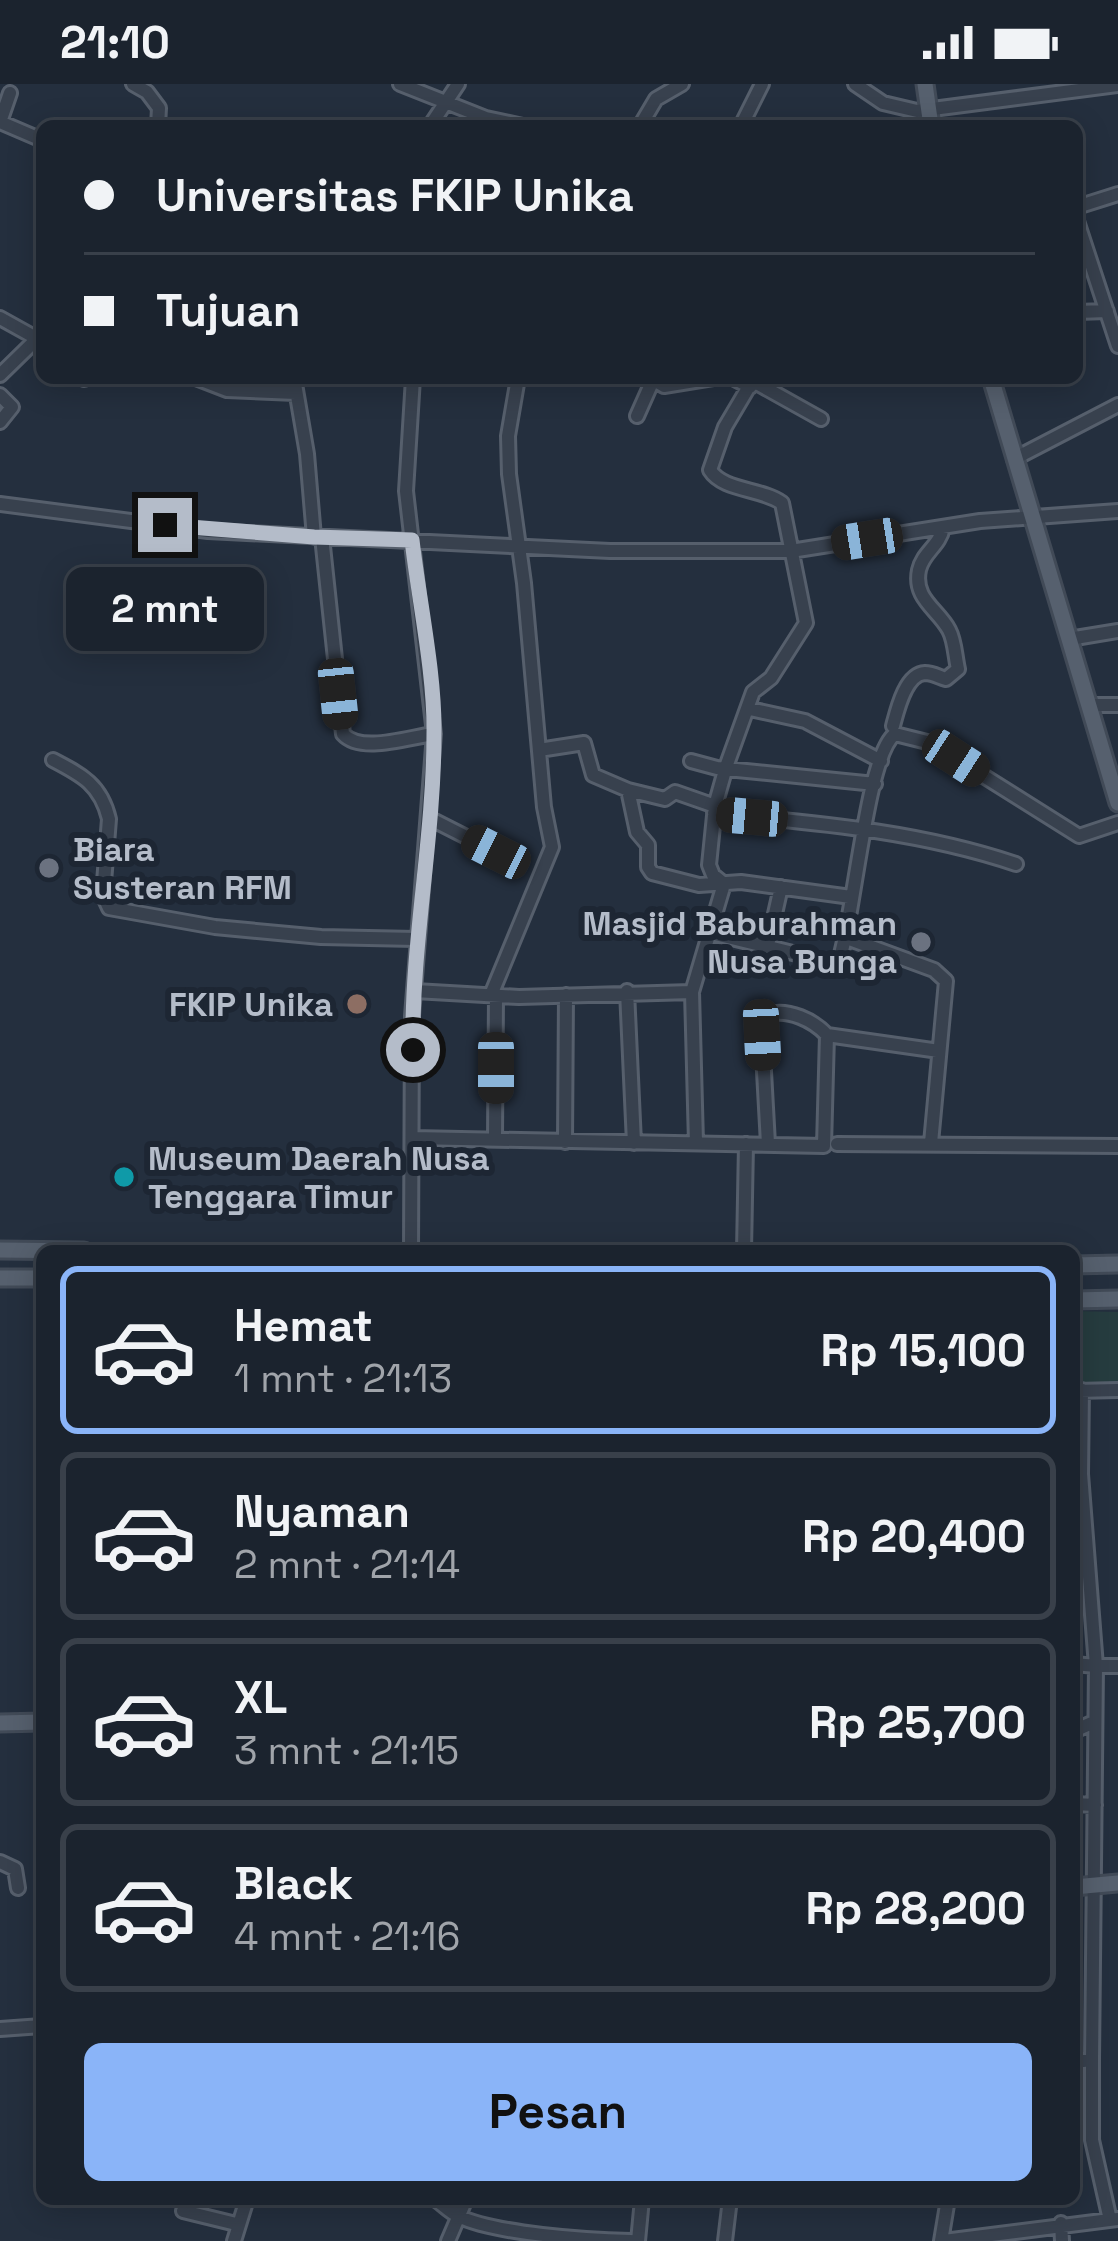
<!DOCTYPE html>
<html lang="id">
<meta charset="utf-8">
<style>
body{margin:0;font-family:"Space Grotesk",sans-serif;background:#282f3a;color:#f1f3f6;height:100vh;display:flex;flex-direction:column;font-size:45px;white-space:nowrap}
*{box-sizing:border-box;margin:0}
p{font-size:39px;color:#a0a4aa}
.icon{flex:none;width:66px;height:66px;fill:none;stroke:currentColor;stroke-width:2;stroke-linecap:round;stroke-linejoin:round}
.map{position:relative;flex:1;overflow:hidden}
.drawer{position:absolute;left:36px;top:1161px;width:1044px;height:960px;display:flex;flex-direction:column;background:#1b232e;border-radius:18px;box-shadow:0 6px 30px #0003,0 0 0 3px #39404a}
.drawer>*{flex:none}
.hud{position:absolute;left:36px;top:36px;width:1047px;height:264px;border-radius:18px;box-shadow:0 6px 30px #0003,0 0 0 3px #39404a;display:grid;align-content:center;height:264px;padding:0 48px;background:#1b232e}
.end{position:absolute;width:54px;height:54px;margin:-27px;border:15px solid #b4bcc9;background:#111;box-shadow:0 0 0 6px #111}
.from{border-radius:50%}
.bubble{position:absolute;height:84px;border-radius:18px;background:#1b232e;box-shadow:0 6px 30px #0003,0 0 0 3px #39404a;font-size:39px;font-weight:700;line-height:84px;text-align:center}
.car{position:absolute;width:36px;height:72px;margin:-36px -18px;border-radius:15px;box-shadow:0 0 9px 3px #0007;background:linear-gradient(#222 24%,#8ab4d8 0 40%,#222 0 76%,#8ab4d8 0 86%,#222 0)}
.hud b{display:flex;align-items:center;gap:42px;height:114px;font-size:45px}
.hud b+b{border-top:3px solid #39404a}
.hud i{width:30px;height:30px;background:#f1f3f6}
ul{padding:21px 0 0;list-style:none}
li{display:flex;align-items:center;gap:36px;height:168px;margin:0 24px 18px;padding:0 24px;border:6px solid #39404a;border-radius:18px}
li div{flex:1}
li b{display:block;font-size:45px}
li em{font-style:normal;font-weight:700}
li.selected{border-color:#8ab4f8}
li>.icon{width:108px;height:108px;stroke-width:1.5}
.primary-button{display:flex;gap:24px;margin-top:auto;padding:24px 48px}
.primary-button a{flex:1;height:138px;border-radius:18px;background:#8ab4f8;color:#111;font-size:48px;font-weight:700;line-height:138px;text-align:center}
.status{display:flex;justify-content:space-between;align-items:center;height:84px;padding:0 60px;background:#1b232e;direction:ltr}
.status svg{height:33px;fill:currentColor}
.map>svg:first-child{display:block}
.green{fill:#263c3f}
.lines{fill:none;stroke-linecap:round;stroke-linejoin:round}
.minor-casing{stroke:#565f6c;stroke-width:18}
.major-casing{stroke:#414a57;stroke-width:21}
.minor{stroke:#38414e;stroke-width:12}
.major{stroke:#56606e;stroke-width:15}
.route{stroke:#b4bcc9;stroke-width:15}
.worship-dot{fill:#6b7280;stroke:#1d2633;stroke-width:4.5}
.education-dot{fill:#8d6e63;stroke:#1d2633;stroke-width:4.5}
.culture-dot{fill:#0f9aa8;stroke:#1d2633;stroke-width:4.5}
.labels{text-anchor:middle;stroke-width:12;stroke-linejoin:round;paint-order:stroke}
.poi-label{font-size:33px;font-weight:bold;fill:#b4bcc9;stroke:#1d2633;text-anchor:start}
</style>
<div class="status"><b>21:10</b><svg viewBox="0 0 49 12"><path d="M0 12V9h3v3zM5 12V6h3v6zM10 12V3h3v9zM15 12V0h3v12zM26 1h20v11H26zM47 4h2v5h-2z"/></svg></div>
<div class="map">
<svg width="1118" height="2157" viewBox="0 0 1118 2157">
<rect width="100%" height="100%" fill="#242f3e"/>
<path class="green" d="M 1074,1227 L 1118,1228 L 1118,1300 L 1074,1300 Z"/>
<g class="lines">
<g class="minor-casing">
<path id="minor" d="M 133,0 L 147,8 L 159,24 L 158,42
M 400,0 L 486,34 L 523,42
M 855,0 L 883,19 L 917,27 L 1118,1
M 0,38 L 42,56
M 0,38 L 10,9
M 430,42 L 458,0
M 640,42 L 656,15 L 682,0
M 741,42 L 762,0
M 1077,123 L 1118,110
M 1077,137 L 1118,262
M 1077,228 L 1107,227
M 0,234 L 36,254
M 0,291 L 42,250
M 196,294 L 227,306 L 296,309
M 294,294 L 307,370 L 314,453
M 651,294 L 664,302 L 713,294
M 733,294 L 750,303
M 84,295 L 87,294
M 753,297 L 821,335
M 0,311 L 12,323 L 0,338
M 637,332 L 653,296
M 1014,375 L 1118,321
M 0,420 L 208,447 L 610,467 L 791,467 L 980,437 L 1118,427
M 322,453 L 343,650 C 361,670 409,653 434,650
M 1069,555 L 1118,547
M 1089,621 L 1118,621
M 750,625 L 805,637 L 881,677
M 893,642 C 897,627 905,590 925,589 C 933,589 939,593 946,595 L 958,585 C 955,572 955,557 949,546 C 938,525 913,515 919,486 C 923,468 940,462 943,443
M 539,666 L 584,659 L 593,691 L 628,706 L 665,715 L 675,708 L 715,722
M 53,676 C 82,691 101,701 109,735 L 103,811 L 109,824 L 215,843 L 321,853 L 416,855
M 691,677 L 717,684 L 875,700
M 628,706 L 637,748 L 648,761 L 648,783 L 652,789 L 699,801 L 741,798 L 851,813
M 714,729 C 817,739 918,747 1016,780
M 429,734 L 496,768
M 724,800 L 713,791 L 709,781 L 715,722 L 726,683 L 753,608 L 771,594 L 806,539 L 782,419 C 761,404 723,407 710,386 L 725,343 L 754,294
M 711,849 L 838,880 C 854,838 866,671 895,650 L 931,659 L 1079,752 L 1118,739
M 847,854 L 934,886 L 946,897 L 931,1059
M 768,861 L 781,803
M 415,907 L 519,913 L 692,908
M 627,907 L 634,1059
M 491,911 L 552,763 L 544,723 L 524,499 L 509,390 L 508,352 L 518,294
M 413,1054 L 824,1062 L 827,951
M 495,1055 L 496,912
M 565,1058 L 566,911
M 696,1059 L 692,908 L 724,800
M 768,1060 L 762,951 L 769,930 C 789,925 813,936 827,951 L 939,967
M 837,1060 L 1118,1062
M 411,1167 L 412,932 L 434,650 L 406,407 L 413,294
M 744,1167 L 746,1060
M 1075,1307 L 1118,1306
M 1074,1580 L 1096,1582 L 1081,1390 L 1082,1306
M 1074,1647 L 1094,1638
M 1074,1720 L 1095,1721
M 0,1778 L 15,1785 L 18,1804
M 0,1945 L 42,1942
M 1092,1976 L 1092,2056 L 1110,2136
M 1074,1978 L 1092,1976 L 1096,1582 L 1118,1582
M 435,2115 C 442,2120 450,2128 458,2132 C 495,2150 588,2156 631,2157
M 183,2127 L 236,2140
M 1061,2139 L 1062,2157
M 234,2157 L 247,2115
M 448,2157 L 466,2115
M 638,2157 L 642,2115
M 725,2157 L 730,2115
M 941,2157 L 948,2115
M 944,2157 L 1118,2135"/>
</g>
<g class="major-casing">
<path id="major" d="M 925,0 L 931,42
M 991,294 L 1118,719
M 0,1166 L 84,1167
M 1074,1181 L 1118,1180
M 0,1194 L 42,1194
M 1074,1216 L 1118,1215
M 0,1639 L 42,1638
M 1074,1803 L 1118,1799"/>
</g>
<use href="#minor" class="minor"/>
<use href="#major" class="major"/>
</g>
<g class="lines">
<path class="route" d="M 165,441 L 314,453 L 412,456 C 419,517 435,590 434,650 C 434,756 411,860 413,966"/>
</g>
<g class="worship-dot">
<circle cx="49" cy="784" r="12"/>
<circle cx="921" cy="858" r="12"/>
</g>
<circle class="education-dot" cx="357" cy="920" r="12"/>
<circle class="culture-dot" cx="124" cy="1093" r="12"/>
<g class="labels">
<g class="poi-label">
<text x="73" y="777">Biara<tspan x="73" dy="38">Susteran RFM</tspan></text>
<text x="897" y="851" text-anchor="end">Masjid Baburahman<tspan x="897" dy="38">Nusa Bunga</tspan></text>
<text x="333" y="932" text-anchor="end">FKIP Unika</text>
<text x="148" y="1086">Museum Daerah Nusa<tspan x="148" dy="38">Tenggara Timur</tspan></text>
</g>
</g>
</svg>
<i class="end from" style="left:413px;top:966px"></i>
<i class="end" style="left:165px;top:441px"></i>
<div class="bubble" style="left:66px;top:483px;width:198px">2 mnt</div>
<i class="car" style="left:867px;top:455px;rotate:261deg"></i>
<i class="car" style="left:338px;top:610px;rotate:174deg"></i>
<i class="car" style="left:956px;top:674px;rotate:123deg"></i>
<i class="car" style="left:752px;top:733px;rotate:275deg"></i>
<i class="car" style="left:496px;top:768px;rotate:297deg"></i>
<i class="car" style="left:762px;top:951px;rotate:177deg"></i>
<i class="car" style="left:496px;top:984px;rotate:180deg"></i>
<div class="hud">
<b><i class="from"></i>Universitas FKIP Unika</b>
<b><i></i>Tujuan</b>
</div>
<section class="drawer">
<ul>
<li class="selected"><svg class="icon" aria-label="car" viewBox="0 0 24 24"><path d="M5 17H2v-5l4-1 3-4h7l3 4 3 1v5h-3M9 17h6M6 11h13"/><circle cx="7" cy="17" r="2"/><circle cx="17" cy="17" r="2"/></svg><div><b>Hemat</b><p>1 mnt · 21:13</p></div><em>Rp 15,100</em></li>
<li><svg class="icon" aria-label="car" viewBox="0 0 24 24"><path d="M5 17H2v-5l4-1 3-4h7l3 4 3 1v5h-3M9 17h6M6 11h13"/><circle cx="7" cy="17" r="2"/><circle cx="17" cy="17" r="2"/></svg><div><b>Nyaman</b><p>2 mnt · 21:14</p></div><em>Rp 20,400</em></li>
<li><svg class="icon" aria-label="car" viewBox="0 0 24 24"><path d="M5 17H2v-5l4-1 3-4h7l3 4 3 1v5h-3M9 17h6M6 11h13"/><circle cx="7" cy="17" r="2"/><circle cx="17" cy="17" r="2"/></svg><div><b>XL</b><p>3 mnt · 21:15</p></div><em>Rp 25,700</em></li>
<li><svg class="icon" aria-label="car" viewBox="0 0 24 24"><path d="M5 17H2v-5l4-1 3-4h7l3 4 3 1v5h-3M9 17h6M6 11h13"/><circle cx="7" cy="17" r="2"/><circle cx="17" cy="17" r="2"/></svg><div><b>Black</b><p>4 mnt · 21:16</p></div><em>Rp 28,200</em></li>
</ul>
<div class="primary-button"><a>Pesan</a></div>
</section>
</div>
